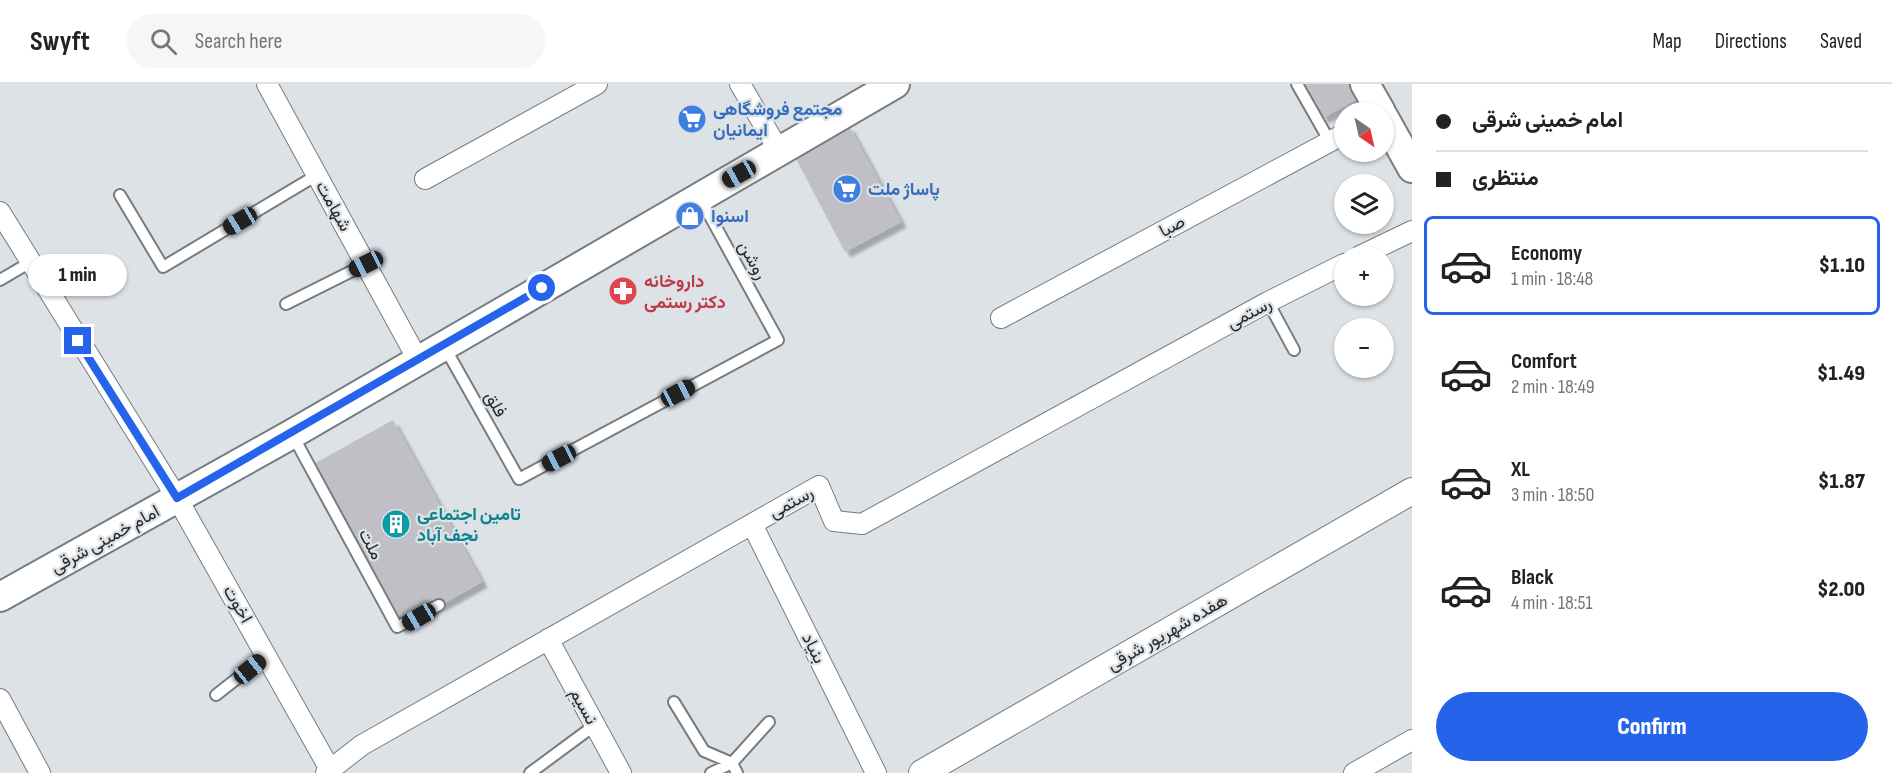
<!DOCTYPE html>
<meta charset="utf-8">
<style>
body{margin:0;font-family:"Sofia Sans Condensed",Vazirmatn,sans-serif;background:#f6f6f6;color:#222;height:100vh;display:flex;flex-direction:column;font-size:22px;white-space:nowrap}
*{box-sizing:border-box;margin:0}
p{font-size:20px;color:#767676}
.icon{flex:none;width:33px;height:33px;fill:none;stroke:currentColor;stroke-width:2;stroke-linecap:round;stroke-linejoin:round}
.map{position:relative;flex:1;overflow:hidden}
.panel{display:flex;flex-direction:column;background:#fff;width:480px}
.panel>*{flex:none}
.top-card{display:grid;align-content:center;height:132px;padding:0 24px;background:#fff}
.needle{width:39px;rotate:146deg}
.tools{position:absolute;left:1334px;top:18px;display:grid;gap:12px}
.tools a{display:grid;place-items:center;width:60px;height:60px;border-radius:50%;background:#fff;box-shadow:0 2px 4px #0004;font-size:30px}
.end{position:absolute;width:27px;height:27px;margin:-14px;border:8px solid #2563eb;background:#fff;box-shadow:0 0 0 3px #fff}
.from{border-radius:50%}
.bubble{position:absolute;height:42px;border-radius:21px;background:#fff;box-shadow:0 2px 4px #0004;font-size:20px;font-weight:800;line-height:42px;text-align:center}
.car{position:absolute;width:18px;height:36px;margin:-18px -9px;border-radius:8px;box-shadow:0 0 4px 2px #0007;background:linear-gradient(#222 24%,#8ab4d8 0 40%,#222 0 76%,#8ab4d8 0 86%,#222 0)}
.top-card b{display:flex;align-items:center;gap:21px;height:57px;font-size:22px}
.top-card b+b{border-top:2px solid #e0e0e0}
.top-card i{width:15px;height:15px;background:#222}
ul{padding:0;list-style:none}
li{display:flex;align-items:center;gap:18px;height:99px;margin:0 12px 9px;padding:0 12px;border:3px solid transparent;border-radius:9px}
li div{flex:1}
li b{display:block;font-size:22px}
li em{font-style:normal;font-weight:800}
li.on{border-color:#2563eb}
li>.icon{width:54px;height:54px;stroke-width:1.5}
.button{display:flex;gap:12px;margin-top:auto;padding:12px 24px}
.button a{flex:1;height:69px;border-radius:36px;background:#2563eb;color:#fff;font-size:24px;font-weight:800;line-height:69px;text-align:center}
header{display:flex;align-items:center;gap:36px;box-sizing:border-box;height:84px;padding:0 30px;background:#fff;border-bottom:2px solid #e0e0e0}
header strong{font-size:28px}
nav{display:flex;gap:33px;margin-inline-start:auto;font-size:21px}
.search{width:420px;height:54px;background:#f6f6f6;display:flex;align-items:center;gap:15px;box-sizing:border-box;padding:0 21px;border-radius:33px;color:#767676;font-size:22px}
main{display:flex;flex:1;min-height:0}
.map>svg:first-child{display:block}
.building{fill:#c0bfc5;filter:url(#shadow)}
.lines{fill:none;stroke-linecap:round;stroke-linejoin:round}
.service-casing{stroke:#777c80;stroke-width:14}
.minor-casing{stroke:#777c80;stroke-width:22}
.tertiary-casing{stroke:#777c80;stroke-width:28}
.secondary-casing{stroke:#777c80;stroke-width:32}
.service{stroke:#fff;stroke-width:10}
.minor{stroke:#fff;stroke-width:20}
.tertiary{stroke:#fff;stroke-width:26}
.secondary{stroke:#fff;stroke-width:28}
.route{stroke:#2563eb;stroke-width:8}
.labels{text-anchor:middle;stroke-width:4.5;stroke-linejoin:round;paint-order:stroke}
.shop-label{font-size:18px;font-weight:bold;fill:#366cbe;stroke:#dde2e7;text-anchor:start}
.street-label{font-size:18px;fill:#282a2b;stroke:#dde2e7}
.health-label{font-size:18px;font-weight:bold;fill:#be3a42;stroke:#dde2e7;text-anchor:start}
.culture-label{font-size:18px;font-weight:bold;fill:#0d838f;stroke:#dde2e7;text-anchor:start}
</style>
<header>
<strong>Swyft</strong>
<div class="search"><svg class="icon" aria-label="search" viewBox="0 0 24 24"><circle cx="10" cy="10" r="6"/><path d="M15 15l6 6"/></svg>Search here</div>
<nav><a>Map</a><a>Directions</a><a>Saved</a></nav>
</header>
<main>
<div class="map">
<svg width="1412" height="689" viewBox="0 0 1412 689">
<defs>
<filter id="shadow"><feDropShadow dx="5.5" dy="5.5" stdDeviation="1.5" flood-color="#0004"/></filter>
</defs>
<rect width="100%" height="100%" fill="#dde2e7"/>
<path class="building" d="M 1304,0 L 1360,0 L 1366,10 L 1323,34 Z
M 849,42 L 901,138 L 845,168 L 794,71 Z
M 393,336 L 482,498 L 400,544 L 310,382 Z"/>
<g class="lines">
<g class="service-casing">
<path id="service" d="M 1297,0 L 1330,58
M 120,111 L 163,183 L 317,91
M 0,196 L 29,179
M 1268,218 L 1294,266
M 286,220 L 366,180
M 444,262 L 519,395 L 778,256 L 700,114
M 292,350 L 397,543 L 439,521
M 216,611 L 267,571
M 674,618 L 704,667 L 732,679 L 737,689
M 530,689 L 595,641
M 711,689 L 732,679 L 769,638"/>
</g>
<g class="minor-casing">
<path id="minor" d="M 267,0 L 418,276
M 740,0 L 779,67
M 425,95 L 597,0
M 0,128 L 177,414 L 332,689
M 1360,172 L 1412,147
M 1001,234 L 1344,50
M 752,440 L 876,689
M 548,555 L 621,689
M 0,615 L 40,689
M 326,689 L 362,661 L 819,402 L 834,437 L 862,440 L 1268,218 L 1344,180
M 1354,689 L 1412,656"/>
</g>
<g class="tertiary-casing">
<path id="tertiary" d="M 922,689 L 1412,407"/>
</g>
<g class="secondary-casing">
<path id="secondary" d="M 1365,0 L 1381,28
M 1383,32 L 1412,84
M 0,513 L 292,350 L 895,0"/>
</g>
<use href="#service" class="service"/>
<use href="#minor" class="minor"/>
<use href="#tertiary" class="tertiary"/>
<use href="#secondary" class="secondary"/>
</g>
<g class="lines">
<path class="route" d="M 78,257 L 177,414 L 542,204"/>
</g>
<defs>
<g id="supermarket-disc" transform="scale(1.5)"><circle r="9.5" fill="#3f7fe0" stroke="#dde2e7"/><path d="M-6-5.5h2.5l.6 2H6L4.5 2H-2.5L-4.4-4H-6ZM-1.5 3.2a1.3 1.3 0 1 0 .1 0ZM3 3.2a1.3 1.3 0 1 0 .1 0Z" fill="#fff"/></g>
<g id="shop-disc" transform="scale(1.5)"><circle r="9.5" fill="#3f7fe0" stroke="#dde2e7"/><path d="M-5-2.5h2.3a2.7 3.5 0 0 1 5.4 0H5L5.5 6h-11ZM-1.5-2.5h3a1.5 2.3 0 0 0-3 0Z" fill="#fff"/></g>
<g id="pharmacy-disc" transform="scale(1.5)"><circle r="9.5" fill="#e0444e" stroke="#dde2e7"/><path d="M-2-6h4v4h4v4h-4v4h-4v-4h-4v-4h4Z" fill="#fff"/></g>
<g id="building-disc" transform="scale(1.5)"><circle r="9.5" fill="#0f9aa8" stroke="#dde2e7"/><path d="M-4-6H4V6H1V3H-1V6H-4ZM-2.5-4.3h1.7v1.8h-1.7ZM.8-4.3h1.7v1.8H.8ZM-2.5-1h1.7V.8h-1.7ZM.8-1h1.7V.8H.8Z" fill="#fff"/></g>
</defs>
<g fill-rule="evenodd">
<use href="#supermarket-disc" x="692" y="35"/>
<use href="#supermarket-disc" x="847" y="105"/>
<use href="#shop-disc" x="690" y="132"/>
<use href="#pharmacy-disc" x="623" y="207"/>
<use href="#building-disc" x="396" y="440"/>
</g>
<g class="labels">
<g class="shop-label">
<text x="713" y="31">مجتمع فروشگاهی<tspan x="713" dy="21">ایمانیان</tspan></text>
<text x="868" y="111">پاساژ ملت</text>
<text x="711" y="138">اسنوا</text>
</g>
<g class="street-label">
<text transform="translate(334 122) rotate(61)" y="6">شهامت</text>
<text transform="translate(1172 142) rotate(-28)" y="6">صبا</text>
<text transform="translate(753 176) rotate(61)" y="6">روشن</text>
<text transform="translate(1249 229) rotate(-28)" y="6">رستمی</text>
<text transform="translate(496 320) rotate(61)" y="6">فلق</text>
<text transform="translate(791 418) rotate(-29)" y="6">رستمی</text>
<text transform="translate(105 455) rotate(-29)" y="6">امام خمینی شرقی</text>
<text transform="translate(371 460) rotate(62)" y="6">ملت</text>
<text transform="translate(238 520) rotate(60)" y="6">اخوت</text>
<text transform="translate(1167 548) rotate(-30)" y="6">هفده شهریور شرقی</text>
<text transform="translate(814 564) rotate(63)" y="6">بنیاد</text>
<text transform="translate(584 622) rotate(61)" y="6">نسیم</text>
</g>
<g class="health-label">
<text x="644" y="203">داروخانه<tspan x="644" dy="21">دکتر رستمی</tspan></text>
</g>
<g class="culture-label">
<text x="417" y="436">تامین اجتماعی<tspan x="417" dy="21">نجف آباد</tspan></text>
</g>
</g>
</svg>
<div class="tools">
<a><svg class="needle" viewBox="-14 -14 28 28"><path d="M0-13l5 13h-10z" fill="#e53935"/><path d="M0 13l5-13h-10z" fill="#767676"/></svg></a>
<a><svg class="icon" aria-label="layers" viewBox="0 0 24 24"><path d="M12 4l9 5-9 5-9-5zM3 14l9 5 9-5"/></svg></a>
<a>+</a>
<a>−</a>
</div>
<i class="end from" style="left:542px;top:204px"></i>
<i class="end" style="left:78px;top:257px"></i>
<div class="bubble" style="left:28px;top:170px;width:99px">1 min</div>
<i class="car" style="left:739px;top:90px;rotate:241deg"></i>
<i class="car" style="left:240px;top:137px;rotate:239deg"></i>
<i class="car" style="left:366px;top:180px;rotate:244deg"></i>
<i class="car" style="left:678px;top:309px;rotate:62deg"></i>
<i class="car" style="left:559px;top:374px;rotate:242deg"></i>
<i class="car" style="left:419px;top:533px;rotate:240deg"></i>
<i class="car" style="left:250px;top:585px;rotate:51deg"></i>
</div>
<section class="panel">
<div class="top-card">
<b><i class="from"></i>امام خمینی شرقی</b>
<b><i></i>منتظری</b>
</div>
<ul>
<li class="on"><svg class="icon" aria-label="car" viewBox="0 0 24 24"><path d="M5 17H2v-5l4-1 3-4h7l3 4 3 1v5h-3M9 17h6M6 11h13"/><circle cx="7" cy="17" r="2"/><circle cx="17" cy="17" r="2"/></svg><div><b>Economy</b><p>1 min · 18:48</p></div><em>$1.10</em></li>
<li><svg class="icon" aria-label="car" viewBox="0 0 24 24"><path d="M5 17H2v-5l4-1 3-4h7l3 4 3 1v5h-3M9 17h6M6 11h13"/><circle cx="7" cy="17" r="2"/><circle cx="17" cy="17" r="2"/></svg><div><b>Comfort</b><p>2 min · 18:49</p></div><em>$1.49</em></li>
<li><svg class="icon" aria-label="car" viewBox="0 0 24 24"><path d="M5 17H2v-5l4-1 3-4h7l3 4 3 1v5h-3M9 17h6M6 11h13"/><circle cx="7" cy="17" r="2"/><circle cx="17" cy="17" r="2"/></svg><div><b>XL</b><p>3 min · 18:50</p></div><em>$1.87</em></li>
<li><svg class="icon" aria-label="car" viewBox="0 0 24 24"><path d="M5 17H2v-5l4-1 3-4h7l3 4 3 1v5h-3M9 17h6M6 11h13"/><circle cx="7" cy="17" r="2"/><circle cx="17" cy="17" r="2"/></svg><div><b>Black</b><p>4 min · 18:51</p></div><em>$2.00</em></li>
</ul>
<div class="button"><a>Confirm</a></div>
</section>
</main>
